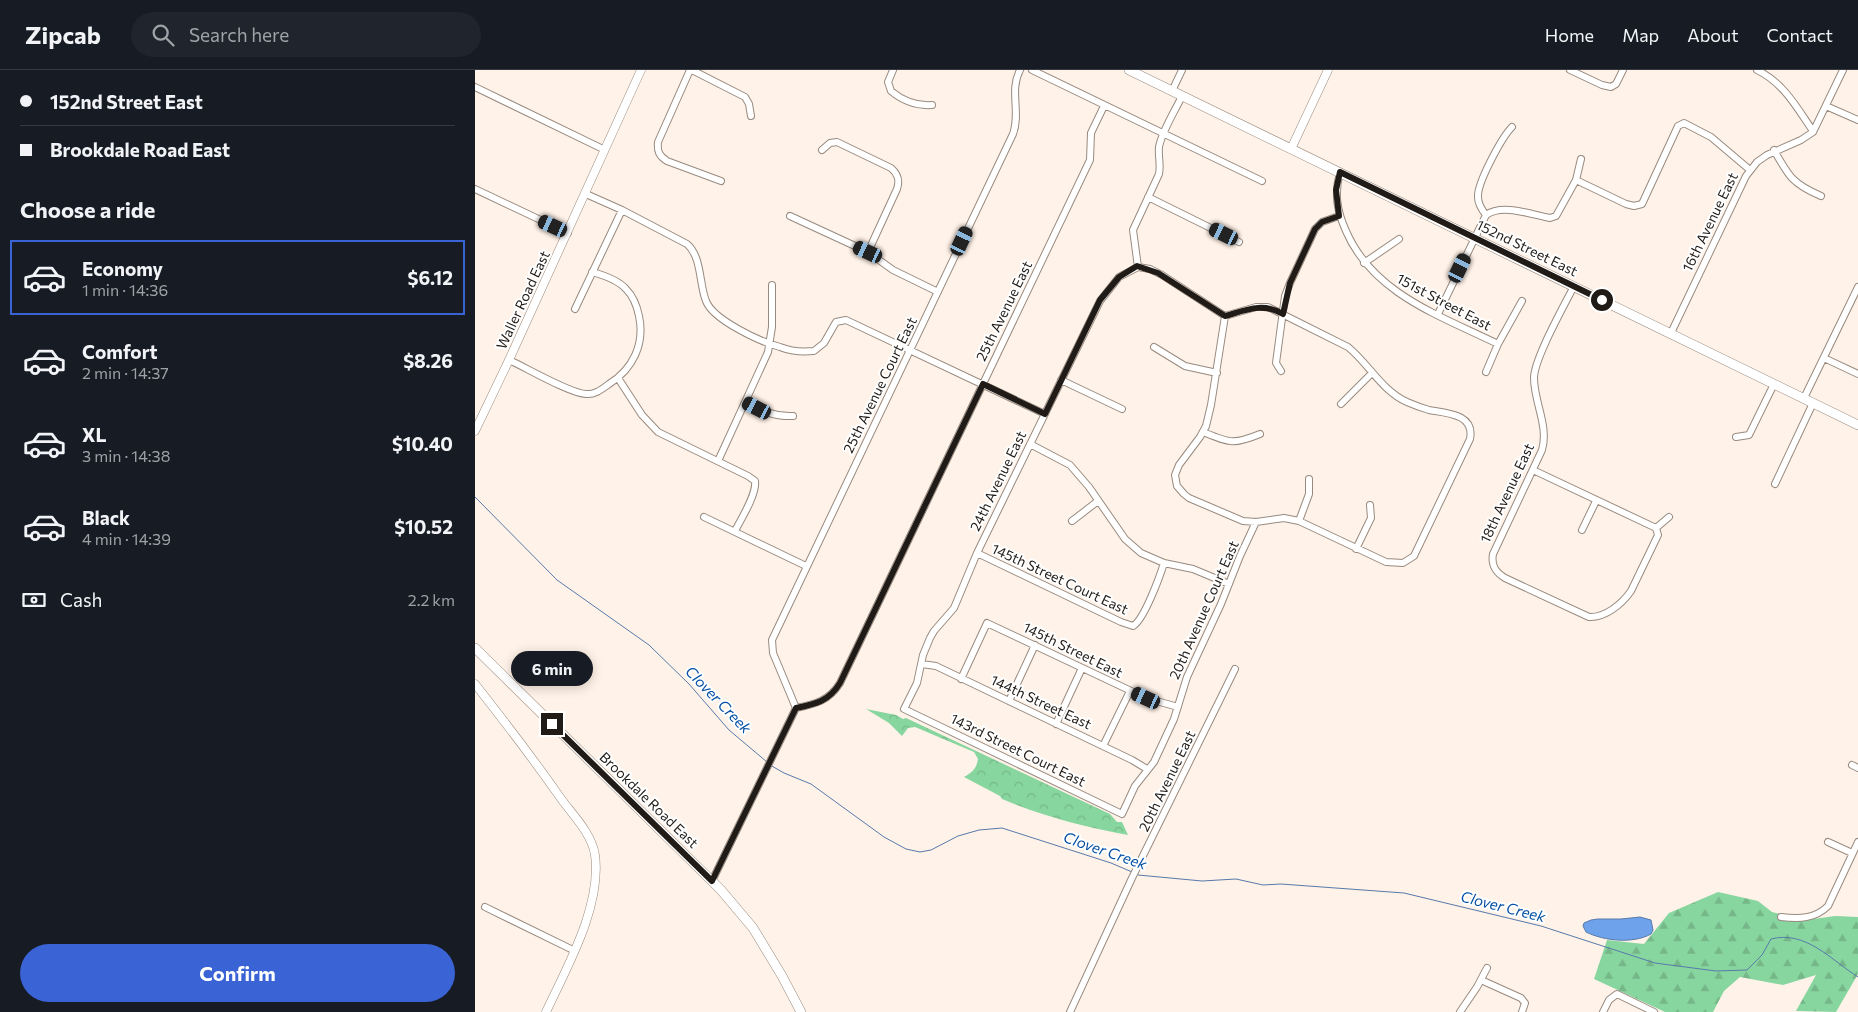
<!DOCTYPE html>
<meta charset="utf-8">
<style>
body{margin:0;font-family:Commissioner,sans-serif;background:#20242c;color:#f1f3f6;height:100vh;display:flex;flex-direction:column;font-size:19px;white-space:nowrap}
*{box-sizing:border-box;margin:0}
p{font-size:16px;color:#9ea1a6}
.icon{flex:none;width:28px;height:28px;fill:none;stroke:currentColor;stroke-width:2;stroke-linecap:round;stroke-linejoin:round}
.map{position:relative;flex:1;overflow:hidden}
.details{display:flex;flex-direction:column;background:#171b24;width:475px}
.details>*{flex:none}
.top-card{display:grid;align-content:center;height:110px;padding:0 20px;background:#171b24}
.end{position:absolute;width:22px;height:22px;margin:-11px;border:6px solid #211b17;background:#fff;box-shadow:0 0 0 2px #fff}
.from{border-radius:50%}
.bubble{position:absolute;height:35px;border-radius:18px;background:#171b24;box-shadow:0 2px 12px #0003;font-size:16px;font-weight:700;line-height:35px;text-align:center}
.car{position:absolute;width:15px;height:30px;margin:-15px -8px;border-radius:6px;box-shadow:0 0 4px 1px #0007;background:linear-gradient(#222 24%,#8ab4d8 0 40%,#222 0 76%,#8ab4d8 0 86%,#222 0)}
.top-card b{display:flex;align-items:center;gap:18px;height:48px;font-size:19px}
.top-card b+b{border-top:1px solid #363941}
.top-card i{width:12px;height:12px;background:#f1f3f6}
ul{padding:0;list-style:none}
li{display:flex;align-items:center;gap:15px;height:75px;margin:0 10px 8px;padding:0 10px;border:2px solid transparent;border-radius:0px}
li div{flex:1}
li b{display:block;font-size:19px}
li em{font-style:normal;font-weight:700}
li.selected{border-color:#3a64d5}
li>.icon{width:45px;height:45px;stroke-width:1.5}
h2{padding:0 20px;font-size:22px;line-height:60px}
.pay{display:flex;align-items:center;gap:12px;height:55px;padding:0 20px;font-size:19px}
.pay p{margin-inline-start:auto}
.action{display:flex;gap:10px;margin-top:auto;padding:10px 20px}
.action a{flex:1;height:58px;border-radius:30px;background:#3a64d5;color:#fff;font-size:20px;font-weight:700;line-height:58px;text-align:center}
header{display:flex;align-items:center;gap:30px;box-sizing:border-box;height:70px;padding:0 25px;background:#171b24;border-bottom:1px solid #363941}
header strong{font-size:24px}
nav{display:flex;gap:28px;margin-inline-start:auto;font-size:18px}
.search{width:350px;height:45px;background:#20242c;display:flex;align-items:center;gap:12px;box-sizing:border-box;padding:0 18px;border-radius:28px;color:#9ea1a6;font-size:19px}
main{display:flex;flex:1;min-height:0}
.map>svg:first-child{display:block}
.forest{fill:url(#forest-firs)}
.park{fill:url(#park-crowns)}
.water{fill:#6ea3eb;stroke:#577aab}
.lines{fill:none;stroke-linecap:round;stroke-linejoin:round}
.stream{stroke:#577aab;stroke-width:1}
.minor-casing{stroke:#988a7f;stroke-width:8}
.tertiary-casing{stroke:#988a7f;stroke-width:9}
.secondary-casing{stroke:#988a7f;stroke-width:10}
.minor{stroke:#fff;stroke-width:6}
.tertiary{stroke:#fff;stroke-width:8}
.secondary{stroke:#fff;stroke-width:9}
.route{stroke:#211b17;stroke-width:6}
.labels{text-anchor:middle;stroke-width:4;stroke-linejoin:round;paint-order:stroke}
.street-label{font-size:14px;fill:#211b17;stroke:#fff}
.water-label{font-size:15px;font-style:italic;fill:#0550a4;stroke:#fff}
</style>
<header>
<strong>Zipcab</strong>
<div class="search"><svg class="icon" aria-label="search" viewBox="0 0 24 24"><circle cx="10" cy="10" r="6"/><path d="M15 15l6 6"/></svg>Search here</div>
<nav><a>Home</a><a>Map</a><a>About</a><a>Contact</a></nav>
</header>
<main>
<section class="details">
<div class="top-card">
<b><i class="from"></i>152nd Street East</b>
<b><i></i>Brookdale Road East</b>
</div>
<h2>Choose a ride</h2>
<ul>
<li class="selected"><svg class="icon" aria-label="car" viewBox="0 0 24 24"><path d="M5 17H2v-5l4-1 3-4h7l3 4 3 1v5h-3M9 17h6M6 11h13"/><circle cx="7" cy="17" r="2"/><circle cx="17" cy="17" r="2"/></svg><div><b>Economy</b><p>1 min · 14:36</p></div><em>$6.12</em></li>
<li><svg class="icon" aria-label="car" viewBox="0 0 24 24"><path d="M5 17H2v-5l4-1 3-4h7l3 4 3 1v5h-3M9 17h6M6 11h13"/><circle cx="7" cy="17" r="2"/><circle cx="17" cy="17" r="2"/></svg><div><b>Comfort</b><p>2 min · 14:37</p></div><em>$8.26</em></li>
<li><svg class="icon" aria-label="car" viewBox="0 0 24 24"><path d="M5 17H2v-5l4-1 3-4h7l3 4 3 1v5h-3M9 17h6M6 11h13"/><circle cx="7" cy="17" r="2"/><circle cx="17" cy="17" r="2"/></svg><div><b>XL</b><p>3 min · 14:38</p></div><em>$10.40</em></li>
<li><svg class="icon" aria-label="car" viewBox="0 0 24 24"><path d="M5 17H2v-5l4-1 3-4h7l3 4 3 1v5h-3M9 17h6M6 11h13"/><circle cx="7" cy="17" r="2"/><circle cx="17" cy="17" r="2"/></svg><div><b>Black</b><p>4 min · 14:39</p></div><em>$10.52</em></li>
</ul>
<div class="pay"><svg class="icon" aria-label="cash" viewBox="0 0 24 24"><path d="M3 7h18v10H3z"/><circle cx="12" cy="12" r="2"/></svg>Cash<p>2.2 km</p></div>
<div class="action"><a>Confirm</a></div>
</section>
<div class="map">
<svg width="1383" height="942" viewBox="0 0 1383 942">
<defs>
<pattern id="forest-firs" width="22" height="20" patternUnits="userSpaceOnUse" patternTransform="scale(1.25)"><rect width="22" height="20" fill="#88d69f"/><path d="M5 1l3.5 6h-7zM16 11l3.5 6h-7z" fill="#75b788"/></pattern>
<pattern id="park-crowns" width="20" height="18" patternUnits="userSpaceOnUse" patternTransform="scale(1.25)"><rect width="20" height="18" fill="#88d69f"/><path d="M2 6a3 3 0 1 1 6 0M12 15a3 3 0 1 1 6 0" fill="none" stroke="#75b788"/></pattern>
</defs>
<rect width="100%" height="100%" fill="#fff2e8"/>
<path class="forest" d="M 1243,822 L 1283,831 L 1297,842 L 1331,850 L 1360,846 L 1383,847 L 1383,904 L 1361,942 L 1321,941 L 1341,905 L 1308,915 L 1265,907 L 1249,921 L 1238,942 L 1190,942 L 1119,909 L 1132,870 L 1169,874 L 1194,843 Z"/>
<path class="park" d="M 391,639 L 421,645 L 428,649 L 431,648 L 635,744 L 642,752 L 647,752 L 653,765 C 610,757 567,746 527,729 L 525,726 L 489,707 C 497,702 501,700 503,689 L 499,682 L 440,657 L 433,658 L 427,666 L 414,653 Z"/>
<path class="water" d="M 1165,847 L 1176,850 L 1178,860 L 1176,864 C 1158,874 1129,871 1111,862 L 1108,856 L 1109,853 L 1116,850 L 1123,849 L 1146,849 Z"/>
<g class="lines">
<path class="stream" d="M 0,427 L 82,510 L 174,575 L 214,614 L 254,660 L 292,692
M 295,695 L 309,703 L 336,714 L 409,767 L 431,779 L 445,782 L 456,780 L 483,766 L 504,760 L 527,758 L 636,793 L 657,802
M 663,805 L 727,811 L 761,809 L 788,815 L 806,814 L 929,823 L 1066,856 L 1180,893 L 1241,901 L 1272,900 L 1287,885 L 1296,869 C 1331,860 1356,890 1383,907"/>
<g class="minor-casing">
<path id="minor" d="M 215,0 L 183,72 C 182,81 184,86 192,91 L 246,111
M 217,0 L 270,27 L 274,34 L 276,46
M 418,0 L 413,12 L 416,21 C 428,31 442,36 457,35
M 557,0 L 787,111
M 1095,0 L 1127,15 L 1136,17 L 1141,14 L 1148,0
M 1282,0 C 1309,13 1322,38 1338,61
M 0,17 L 130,80
M 697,21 L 707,0
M 1351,36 L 1383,50
M 347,80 L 355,73 L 362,72 L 416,98 C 423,104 425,110 422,119 L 393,182
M 1299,80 C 1314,107 1318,114 1346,126
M 865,102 C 859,124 862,141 871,161 C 898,224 966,246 1023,274
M 1101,110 L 1151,134 L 1159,136 L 1167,134 L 1203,56 L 1209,53 L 1236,67 L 1275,100
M 0,119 L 93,163
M 111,124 L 147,140 L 212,174 C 227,187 224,214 231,231 C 238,250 286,272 305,277 C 315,281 329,282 339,281 L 349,273 L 361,252 L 371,250 L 570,344
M 673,127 L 764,172
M 1011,145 C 1028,133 1057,145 1075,148 L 1081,146 L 1101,110 L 1106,89
M 1011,145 C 1007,140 1003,134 1003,127 C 1002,113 1027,67 1037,57
M 315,146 L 393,182 L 418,200 L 463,222
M 889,193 L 924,169
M 663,197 L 658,160 L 684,104 C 686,95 683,86 684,77 C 687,61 700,41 707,26
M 1099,216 C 1089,236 1059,289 1059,308 C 1059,332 1074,356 1067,380 L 1018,484 C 1016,495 1020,502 1030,508 L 1114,547 C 1130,548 1147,534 1156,521 L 1183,465 L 1181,458
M 100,239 L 147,140
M 963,244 L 1011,145
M 750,246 L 736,335 L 731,356 L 725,367 L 704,395 L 700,405 L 702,416 L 709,424 L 714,428 L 768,451 L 781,452 L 809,448 L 824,451 L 911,492 L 928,493 L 939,486 L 995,369 C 1000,344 972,343 954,340 C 947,338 939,335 932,332 C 907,321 894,294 873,277 L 793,237 L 781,237 L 750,246 L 687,205 L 675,199 L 663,197 L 644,207 L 625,231 L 502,483 L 479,538 L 459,561 L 455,568 L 448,585 L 442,613 L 429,639 L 647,744 L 660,716 L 679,692 L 699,649 L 712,607 L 746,534 L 765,486 L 781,452
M 1196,263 L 1271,106 L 1282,92 L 1292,85 L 1326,70 L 1338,62 L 1368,0
M 679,277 L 710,296 L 742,303
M 1349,288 L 1383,304
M 34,290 C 50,297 96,324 111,324 C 120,325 127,319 134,314 C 158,299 170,274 164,246 C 162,236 158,226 151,219 C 143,210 128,205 117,202
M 806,301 L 801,293 L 810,226 L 815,213 L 840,159 L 847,152 L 864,146
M 1011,302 L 1023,274 L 1047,231
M 143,308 L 167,345 L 183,362 L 273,406 L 280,411 C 282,424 266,449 260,461
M 586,310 L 647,339
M 1329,328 L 1383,217
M 271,332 C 288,341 299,347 318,346
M 866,334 L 897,303
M 728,362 C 755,373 758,375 785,364
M 1261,367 L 1274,365 L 1299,314
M 555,374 L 595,395 L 614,417 L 650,469 L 666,483 L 689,493 L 718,499 L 754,514
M 243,391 L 293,282 L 297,257 L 297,215
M 1058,400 L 1181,458
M 1300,414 L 1338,333
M 229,447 L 331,496
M 597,451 L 623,431
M 824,451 L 834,424 L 834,409
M 1181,458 L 1194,447
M 1107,460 L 1121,431
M 881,479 L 896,448 L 895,435
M 502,483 L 646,552 L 658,556 C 669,550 685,506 689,493
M 447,594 L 461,596 L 657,690 L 672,699
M 486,609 L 512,553 L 671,628 L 703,637
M 534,631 L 560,575
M 321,638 L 298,583 L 297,570 L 538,64 C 546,42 534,21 545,0
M 321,638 C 340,634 354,631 365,613 L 615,90 L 616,63 L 629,36
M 581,654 L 607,598
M 628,676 L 655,621
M 1377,695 L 1383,698
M 1353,772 L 1377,783
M 237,811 L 321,638
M 10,837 L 100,881
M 1306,847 C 1324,849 1340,849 1353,836 L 1383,772
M 1006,910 L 1046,928 L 1050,933 L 1047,942
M 595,942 L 657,808 L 760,599
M 985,942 L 1002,917 L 1012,898
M 1128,942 L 1134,930 L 1142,924 L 1179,942"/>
</g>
<g class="tertiary-casing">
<path id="tertiary" d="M 816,79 L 853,0
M 0,361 L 34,290 L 166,0
M 0,614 C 30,652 59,690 87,730 C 98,745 117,764 120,785 C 127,836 92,897 71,942"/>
</g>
<g class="secondary-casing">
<path id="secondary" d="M 654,0 L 1383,355
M 0,578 L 246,820 L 278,858 L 307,906 L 326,942"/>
</g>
<use href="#minor" class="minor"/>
<use href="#tertiary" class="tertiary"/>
<use href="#secondary" class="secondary"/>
</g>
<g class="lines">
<path class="route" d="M 77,654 L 237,811 L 321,638 C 341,634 354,631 365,613 L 508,314 L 570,344 L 625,230 L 644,207 L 662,196 L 683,203 L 750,246 C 771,240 788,232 808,244 L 815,213 L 840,159 L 847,152 L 864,146 L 861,120 L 865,102 L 1127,230"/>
</g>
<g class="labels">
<g class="street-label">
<text transform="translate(1235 152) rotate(-64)" y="5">16th Avenue East</text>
<text transform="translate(1052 178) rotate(26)" y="5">152nd Street East</text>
<text transform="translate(48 230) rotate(-65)" y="5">Waller Road East</text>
<text transform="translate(969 232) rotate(28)" y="5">151st Street East</text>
<text transform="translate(529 241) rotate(-64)" y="5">25th Avenue East</text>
<text transform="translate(405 315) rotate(-64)" y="5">25th Avenue Court East</text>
<text transform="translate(523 411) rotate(-64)" y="5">24th Avenue East</text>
<text transform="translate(1032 423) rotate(-65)" y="5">18th Avenue East</text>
<text transform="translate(585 509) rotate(25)" y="5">145th Street Court East</text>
<text transform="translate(729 540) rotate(-66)" y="5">20th Avenue Court East</text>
<text transform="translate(598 580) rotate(26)" y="5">145th Street East</text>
<text transform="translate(566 632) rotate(25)" y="5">144th Street East</text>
<text transform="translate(543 680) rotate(26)" y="5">143rd Street Court East</text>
<text transform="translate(692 711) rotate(-64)" y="5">20th Avenue East</text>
<text transform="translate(174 730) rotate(44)" y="5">Brookdale Road East</text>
</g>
<g class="water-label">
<text transform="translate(243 630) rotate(46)" y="5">Clover Creek</text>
<text transform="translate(630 781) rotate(19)" y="5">Clover Creek</text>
<text transform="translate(1028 837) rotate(14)" y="5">Clover Creek</text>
</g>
</g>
</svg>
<i class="end from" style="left:1127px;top:230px"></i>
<i class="end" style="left:77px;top:654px"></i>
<div class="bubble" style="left:36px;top:581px;width:82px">6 min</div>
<i class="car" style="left:78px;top:156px;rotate:295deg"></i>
<i class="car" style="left:749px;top:164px;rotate:296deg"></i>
<i class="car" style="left:487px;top:171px;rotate:25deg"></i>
<i class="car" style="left:393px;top:182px;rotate:295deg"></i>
<i class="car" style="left:985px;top:198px;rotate:26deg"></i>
<i class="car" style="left:282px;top:338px;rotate:297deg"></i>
<i class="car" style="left:671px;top:628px;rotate:295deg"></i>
</div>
</main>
